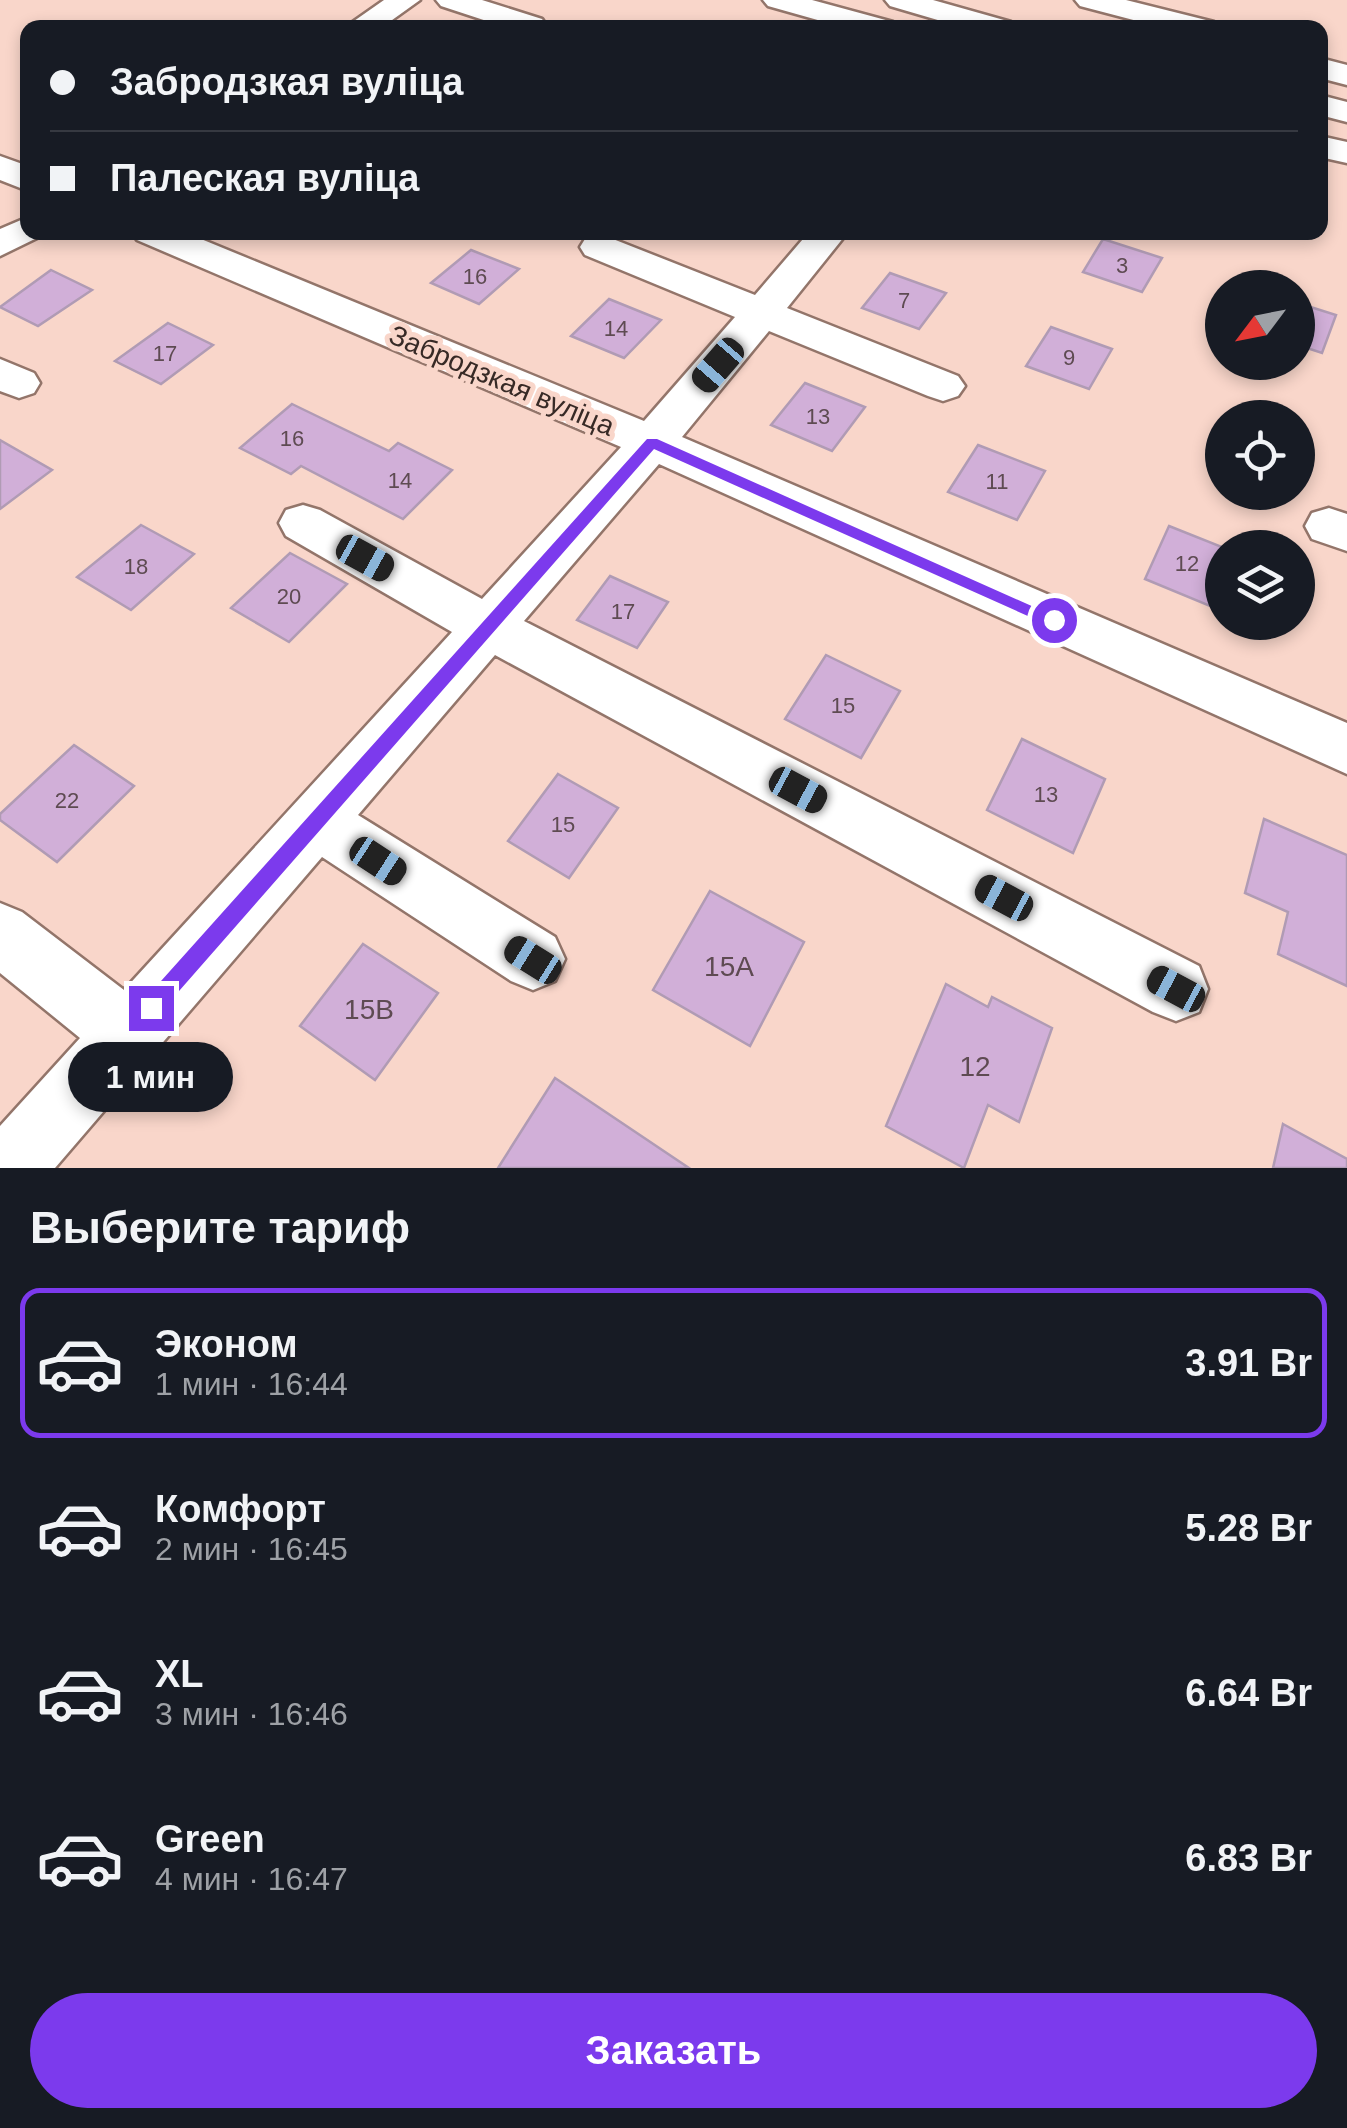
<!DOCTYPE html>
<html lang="ru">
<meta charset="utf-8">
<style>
body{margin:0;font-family:Helvetica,sans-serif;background:#20242c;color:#f1f3f6;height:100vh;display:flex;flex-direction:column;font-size:38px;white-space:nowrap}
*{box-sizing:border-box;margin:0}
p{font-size:32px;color:#9ea1a6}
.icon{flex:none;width:55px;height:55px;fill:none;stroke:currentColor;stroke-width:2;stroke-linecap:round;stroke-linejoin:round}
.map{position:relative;height:1168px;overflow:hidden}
.side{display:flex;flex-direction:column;background:#171b24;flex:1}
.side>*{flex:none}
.top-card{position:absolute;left:20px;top:20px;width:1308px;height:220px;border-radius:20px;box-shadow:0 5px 15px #0003;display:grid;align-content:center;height:220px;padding:0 30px;background:#171b24}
.needle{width:65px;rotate:238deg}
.tools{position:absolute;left:1205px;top:270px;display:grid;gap:20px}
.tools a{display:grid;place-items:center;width:110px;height:110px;border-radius:50%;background:#171b24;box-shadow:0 5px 15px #0003;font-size:50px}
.end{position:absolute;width:45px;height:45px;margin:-22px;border:12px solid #7c3aed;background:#fff;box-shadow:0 0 0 5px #fff}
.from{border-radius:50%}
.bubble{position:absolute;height:70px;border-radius:35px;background:#171b24;box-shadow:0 5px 15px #0003;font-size:32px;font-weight:600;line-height:70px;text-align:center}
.car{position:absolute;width:30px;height:60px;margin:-30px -15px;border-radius:12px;box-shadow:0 0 8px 2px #0007;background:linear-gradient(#222 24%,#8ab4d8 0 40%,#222 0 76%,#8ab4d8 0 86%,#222 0)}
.top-card b{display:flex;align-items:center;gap:35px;height:95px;font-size:38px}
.top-card b+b{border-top:2px solid #363941}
.top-card i{width:25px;height:25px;background:#f1f3f6}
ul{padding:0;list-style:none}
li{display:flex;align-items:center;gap:30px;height:150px;margin:0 20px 15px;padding:0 10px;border:5px solid transparent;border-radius:20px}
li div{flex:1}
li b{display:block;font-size:38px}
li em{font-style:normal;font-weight:600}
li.selected{border-color:#7c3aed}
li>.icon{width:90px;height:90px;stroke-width:1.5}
h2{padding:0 30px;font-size:45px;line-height:120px}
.primary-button{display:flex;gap:20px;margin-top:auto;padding:20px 30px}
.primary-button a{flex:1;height:115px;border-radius:60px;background:#7c3aed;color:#fff;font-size:40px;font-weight:600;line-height:115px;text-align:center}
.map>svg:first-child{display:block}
.building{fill:#d1afd8;stroke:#b09bb4;stroke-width:2.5}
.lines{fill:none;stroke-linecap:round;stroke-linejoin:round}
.minor-casing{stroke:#93756a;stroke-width:5}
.minor{fill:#fff;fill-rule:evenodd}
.route{fill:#7c3aed}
.labels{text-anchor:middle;stroke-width:10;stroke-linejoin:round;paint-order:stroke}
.number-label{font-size:22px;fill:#5e4b52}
.street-label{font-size:28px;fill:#372a26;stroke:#f9d6ca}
.near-number-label{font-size:28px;fill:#5e4b52}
</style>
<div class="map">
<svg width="1347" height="1168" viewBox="0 0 1347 1168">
<rect width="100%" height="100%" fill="#f9d6ca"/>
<path class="building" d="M 1103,239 L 1162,258 L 1142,292 L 1083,272 Z
M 471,250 L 519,269 L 479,304 L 431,283 Z
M 51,270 L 92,290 L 38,326 L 0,307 Z
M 890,273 L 946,293 L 919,329 L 862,308 Z
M 609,299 L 661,320 L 624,358 L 571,336 Z
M 1298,303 L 1336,315 L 1322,353 L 1298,345 Z
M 168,323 L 213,345 L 161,384 L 115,361 Z
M 1051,327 L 1112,349 L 1089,389 L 1026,366 Z
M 805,383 L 865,407 L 832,451 L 771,425 Z
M 292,404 L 389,451 L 398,443 L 452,470 L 403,519 L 301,466 L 291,474 L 240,448 Z
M 0,440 L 52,470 L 0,509 Z
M 978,445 L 1045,471 L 1017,520 L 948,492 Z
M 141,525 L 194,554 L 131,610 L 77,577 Z
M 1169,526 L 1222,547 L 1222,611 L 1145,579 Z
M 290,553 L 347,584 L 289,642 L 231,608 Z
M 610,576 L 668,602 L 637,648 L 577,620 Z
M 826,655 L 900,691 L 861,758 L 785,719 Z
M 1022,739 L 1105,779 L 1073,853 L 987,810 Z
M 74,745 L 134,786 L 57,862 L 0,820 L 0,814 Z
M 558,774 L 618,808 L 569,878 L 508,841 Z
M 1264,819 L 1347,855 L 1347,986 L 1278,954 L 1288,912 L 1245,893 Z
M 710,891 L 804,942 L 750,1046 L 653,990 Z
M 363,944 L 438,993 L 375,1080 L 300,1026 Z
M 946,984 L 988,1007 L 992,997 L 1052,1028 L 1019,1122 L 988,1105 L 964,1168 L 886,1126 Z
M 555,1078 L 689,1168 L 498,1168 Z
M 1283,1124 L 1347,1159 L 1347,1168 L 1273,1168 Z"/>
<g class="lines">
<g class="minor-casing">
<path id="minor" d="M 384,0 L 420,0 L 381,28 L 344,28 Z
M 436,0 L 482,0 L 542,19 L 546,25 L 508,28 L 441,6 Z
M 763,0 L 812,0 L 893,22 L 897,28 L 846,28 L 768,6 Z
M 885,0 L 933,0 L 1011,22 L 1015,28 L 965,28 L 890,6 Z
M 1075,0 L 1126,0 L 1214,22 L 1218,28 L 1164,28 L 1080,6 Z
M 1320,58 L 1347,65 L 1347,85 L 1320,78 Z
M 1320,95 L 1347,102 L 1347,122 L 1320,115 Z
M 1320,136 L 1347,142 L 1347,163 L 1320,157 Z
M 0,156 L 28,166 L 28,191 L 0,180 Z
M 28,217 L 28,232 L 44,232 L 41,236 L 0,256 L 0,229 Z
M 132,232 L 184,232 L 644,421 L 735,317 L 585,255 L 580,247 L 585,239 L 613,239 L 755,295 L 809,232 L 848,232 L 787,308 L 958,376 L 965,386 L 958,396 L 943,401 L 928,396 L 769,331 L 682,437 L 1347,723 L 1347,774 L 659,464 L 524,621 L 1199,966 L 1208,989 L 1199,1012 L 1176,1021 L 1153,1012 L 495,655 L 358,815 L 555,937 L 565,959 L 555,981 L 533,990 L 511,981 L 322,857 L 55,1168 L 0,1168 L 0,1126 L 80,1038 L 0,973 L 0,903 L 22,912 L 124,990 L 452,632 L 286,536 L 279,523 L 286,510 L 303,505 L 320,510 L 482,599 L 621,447 L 137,240 Z
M 0,359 L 34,373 L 40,383 L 34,393 L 19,398 L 0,391 Z
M 1329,508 L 1347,514 L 1347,551 L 1312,539 L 1305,526 L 1312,513 Z"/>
</g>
<use href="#minor" class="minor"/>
</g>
<path class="route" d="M 647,439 L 657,439 L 1063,620 L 1060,625 L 1048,625 L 654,449 L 158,1015 L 144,1015 L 144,1000 Z"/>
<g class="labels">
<g class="number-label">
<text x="1122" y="273">3</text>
<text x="475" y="284">16</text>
<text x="904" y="308">7</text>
<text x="616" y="336">14</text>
<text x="165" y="361">17</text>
<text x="1069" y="365">9</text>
<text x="818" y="424">13</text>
<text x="292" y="446">16</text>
<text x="400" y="488">14</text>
<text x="997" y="489">11</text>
<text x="1187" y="571">12</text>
<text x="136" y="574">18</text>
<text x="289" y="604">20</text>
<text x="623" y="619">17</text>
<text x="843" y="713">15</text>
<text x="1046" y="802">13</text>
<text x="67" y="808">22</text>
<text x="563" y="832">15</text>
</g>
<g class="street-label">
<text transform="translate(502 380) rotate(23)" y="10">Забродзкая вуліца</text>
</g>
<g class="near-number-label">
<text x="729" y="976">15А</text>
<text x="369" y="1019">15В</text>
<text x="975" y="1076">12</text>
</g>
</g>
</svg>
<div class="tools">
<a><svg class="needle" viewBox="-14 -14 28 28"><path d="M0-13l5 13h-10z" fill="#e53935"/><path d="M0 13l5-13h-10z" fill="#9ea1a6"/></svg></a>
<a><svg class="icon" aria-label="locate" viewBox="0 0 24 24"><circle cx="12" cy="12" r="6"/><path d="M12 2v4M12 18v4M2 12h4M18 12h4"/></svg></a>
<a><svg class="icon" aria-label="layers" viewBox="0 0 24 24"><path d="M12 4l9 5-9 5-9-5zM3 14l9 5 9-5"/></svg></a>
</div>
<i class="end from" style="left:1054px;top:620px"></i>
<i class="end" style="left:151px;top:1008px"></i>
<div class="bubble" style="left:68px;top:1042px;width:165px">1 мин</div>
<i class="car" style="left:718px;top:365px;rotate:221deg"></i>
<i class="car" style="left:365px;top:558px;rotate:119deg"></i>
<i class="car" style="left:798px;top:790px;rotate:118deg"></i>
<i class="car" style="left:378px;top:861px;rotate:123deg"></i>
<i class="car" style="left:1004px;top:898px;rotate:298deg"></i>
<i class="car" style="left:533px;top:960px;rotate:302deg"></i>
<i class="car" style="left:1176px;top:989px;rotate:298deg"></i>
<div class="top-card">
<b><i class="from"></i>Забродзкая вуліца</b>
<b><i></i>Палеская вуліца</b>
</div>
</div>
<section class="side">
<h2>Выберите тариф</h2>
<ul>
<li class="selected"><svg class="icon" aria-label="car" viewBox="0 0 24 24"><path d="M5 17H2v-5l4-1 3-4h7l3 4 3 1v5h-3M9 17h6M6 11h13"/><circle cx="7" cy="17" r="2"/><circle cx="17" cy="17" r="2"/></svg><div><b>Эконом</b><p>1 мин · 16:44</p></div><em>3.91 Br</em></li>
<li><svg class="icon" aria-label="car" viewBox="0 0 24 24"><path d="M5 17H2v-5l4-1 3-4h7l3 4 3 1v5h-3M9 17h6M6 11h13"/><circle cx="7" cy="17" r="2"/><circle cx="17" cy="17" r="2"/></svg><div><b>Комфорт</b><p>2 мин · 16:45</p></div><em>5.28 Br</em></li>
<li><svg class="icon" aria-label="car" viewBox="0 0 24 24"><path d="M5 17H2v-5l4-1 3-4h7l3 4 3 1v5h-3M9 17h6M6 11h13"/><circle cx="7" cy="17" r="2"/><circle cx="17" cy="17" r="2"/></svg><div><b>XL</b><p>3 мин · 16:46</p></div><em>6.64 Br</em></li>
<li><svg class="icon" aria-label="car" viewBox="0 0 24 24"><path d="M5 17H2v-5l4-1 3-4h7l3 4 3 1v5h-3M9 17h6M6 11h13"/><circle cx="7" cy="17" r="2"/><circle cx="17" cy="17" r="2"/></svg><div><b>Green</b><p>4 мин · 16:47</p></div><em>6.83 Br</em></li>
</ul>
<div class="primary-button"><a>Заказать</a></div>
</section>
